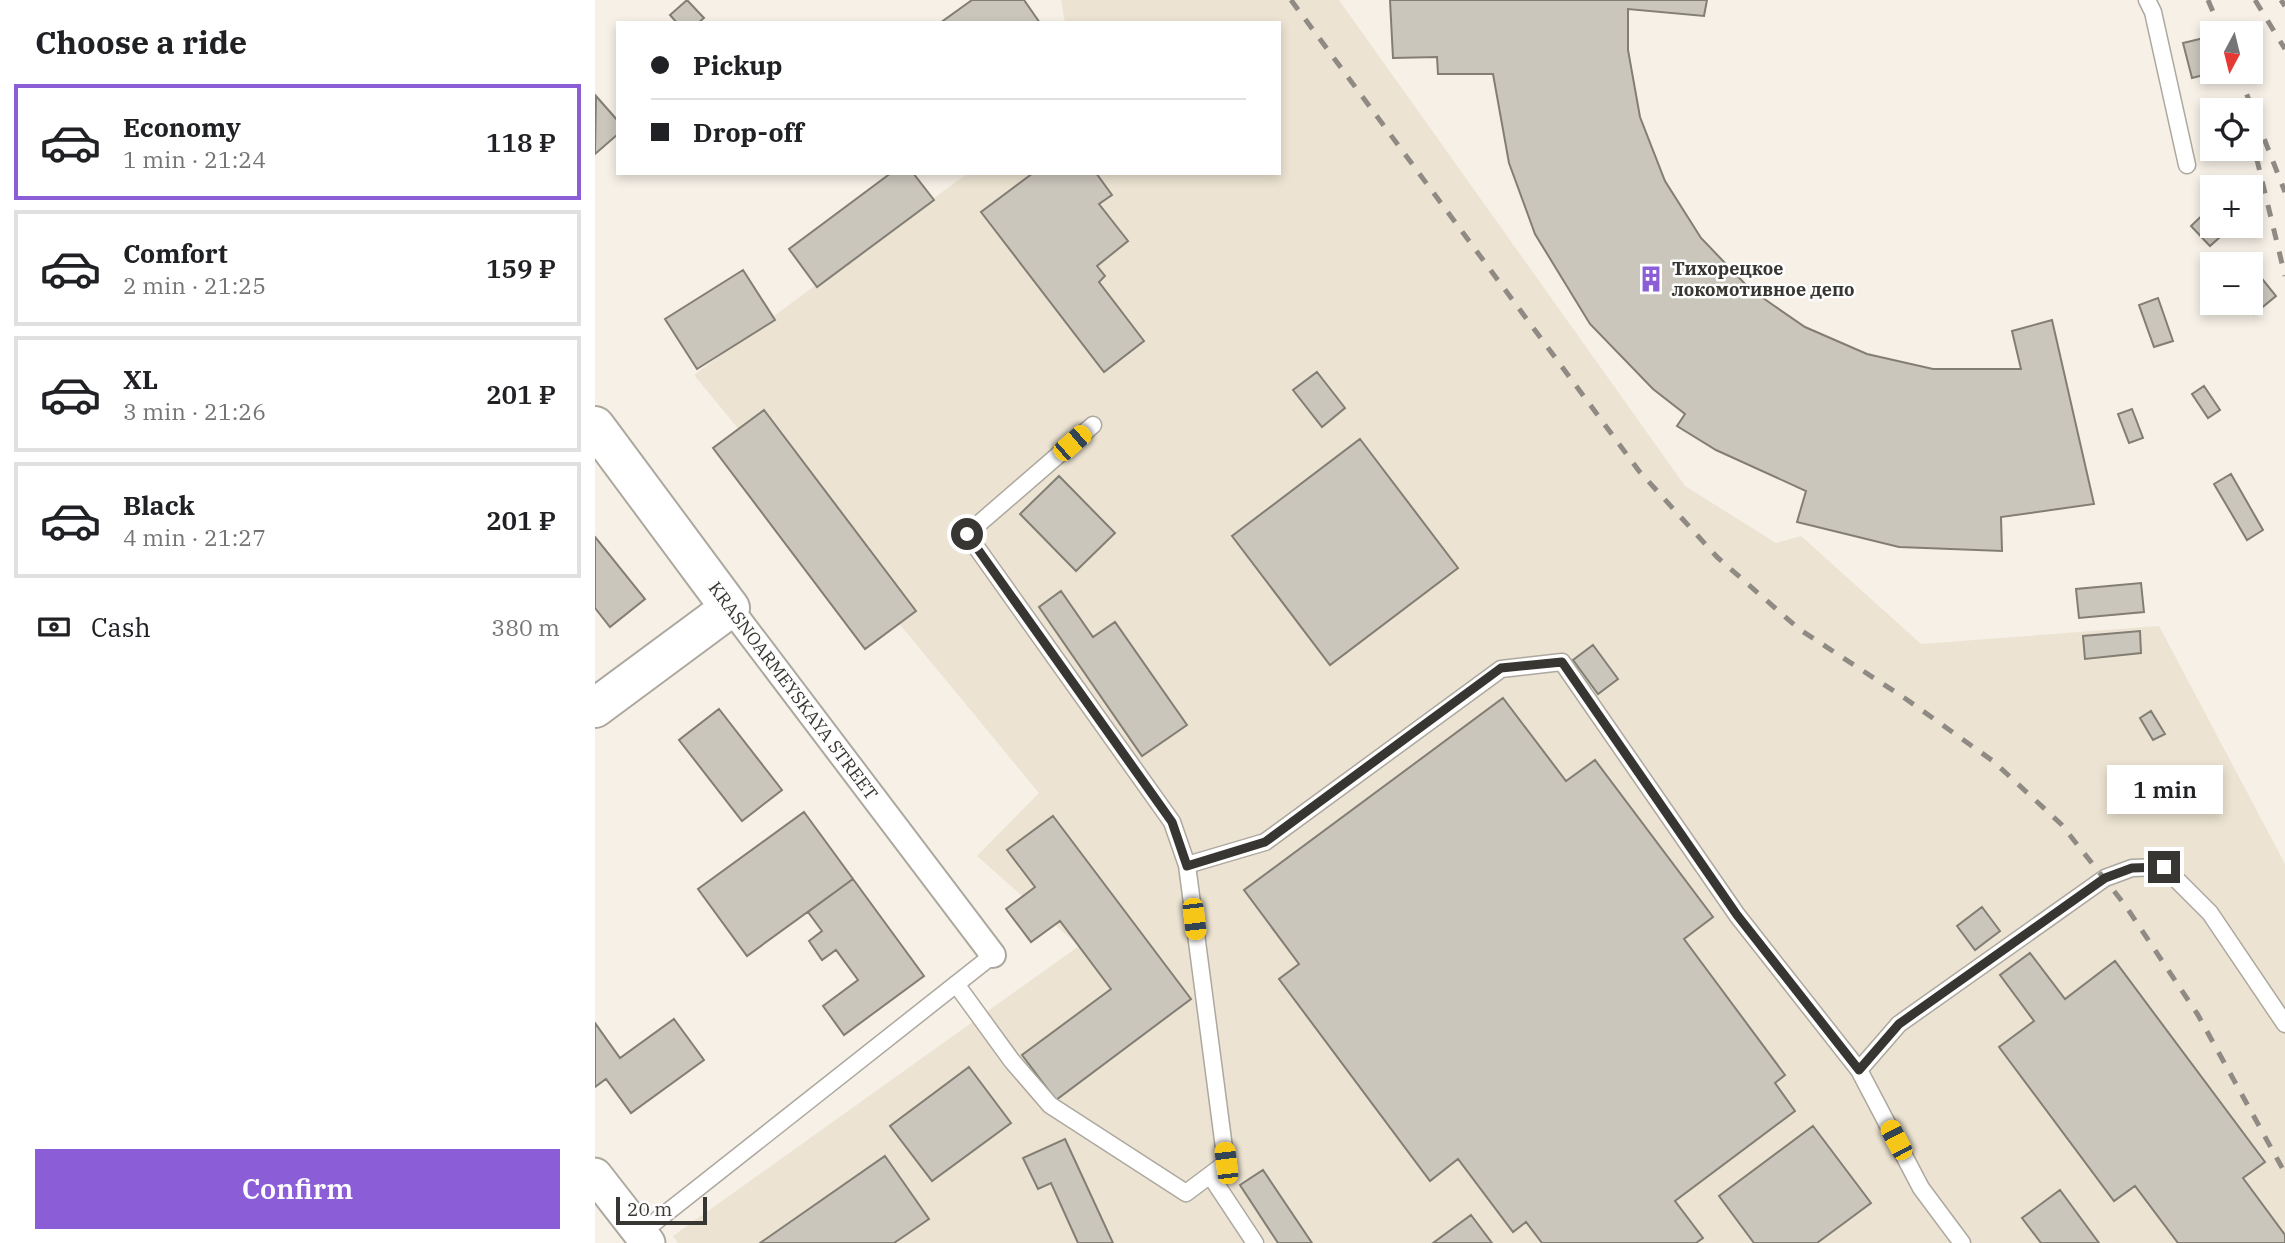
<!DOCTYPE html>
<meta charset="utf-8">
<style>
body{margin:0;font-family:"IBM Plex Serif",serif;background:#f2f2f2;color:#202124;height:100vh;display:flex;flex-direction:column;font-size:26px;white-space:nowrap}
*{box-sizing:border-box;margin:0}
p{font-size:23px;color:#757577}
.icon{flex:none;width:38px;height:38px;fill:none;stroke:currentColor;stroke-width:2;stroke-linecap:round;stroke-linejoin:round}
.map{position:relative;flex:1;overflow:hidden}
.details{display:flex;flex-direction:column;background:#fff;width:595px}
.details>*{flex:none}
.hud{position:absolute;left:21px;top:21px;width:665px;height:154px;border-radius:0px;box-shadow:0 4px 10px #0003;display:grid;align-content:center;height:154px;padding:0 35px;background:#fff}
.needle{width:46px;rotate:187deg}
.controls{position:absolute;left:1605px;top:21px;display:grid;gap:14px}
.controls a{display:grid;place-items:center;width:63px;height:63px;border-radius:0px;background:#fff;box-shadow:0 4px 10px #0003;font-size:35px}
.scale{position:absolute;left:21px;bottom:18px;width:91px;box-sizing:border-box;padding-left:7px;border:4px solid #383632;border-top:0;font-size:19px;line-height:24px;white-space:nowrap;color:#383632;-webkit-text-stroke:5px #fefefe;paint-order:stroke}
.end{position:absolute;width:32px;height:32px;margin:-16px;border:9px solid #383632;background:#fff;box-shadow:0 0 0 4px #fff}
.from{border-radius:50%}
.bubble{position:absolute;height:49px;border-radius:0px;background:#fff;box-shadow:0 4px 10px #0003;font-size:23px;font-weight:600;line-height:49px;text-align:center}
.car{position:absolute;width:21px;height:42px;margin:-21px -10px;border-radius:9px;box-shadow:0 0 5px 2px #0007;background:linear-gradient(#f5c518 24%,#345 0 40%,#f5c518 0 76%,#345 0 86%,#f5c518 0)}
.hud b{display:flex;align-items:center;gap:24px;height:66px;font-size:26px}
.hud b+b{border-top:2px solid #e0e0e0}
.hud i{width:18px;height:18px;background:#202124}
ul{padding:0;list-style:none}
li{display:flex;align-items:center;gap:21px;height:116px;margin:0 14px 10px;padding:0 21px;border:4px solid #e0e0e0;border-radius:0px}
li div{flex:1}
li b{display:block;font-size:26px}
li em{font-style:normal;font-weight:600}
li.current{border-color:#8b5ed7}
li>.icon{width:63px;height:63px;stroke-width:1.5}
h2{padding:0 35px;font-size:32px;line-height:84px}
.pay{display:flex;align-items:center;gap:18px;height:77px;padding:0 35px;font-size:26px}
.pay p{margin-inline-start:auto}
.action{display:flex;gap:14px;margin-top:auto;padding:14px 35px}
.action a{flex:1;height:80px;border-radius:0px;background:#8b5ed7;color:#fff;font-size:28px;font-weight:600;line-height:80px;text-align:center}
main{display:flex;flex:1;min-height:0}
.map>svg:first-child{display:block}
.built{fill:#ece3d2}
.building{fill:#cbc6bc;stroke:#827e74;stroke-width:2}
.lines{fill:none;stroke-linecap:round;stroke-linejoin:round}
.service-casing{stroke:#ada89f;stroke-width:19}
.pedestrian-casing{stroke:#ada89f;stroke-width:28}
.minor-casing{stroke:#ada89f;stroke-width:37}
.tertiary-casing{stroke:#ada89f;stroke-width:42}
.service{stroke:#fff;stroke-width:16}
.pedestrian{stroke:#fff;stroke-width:24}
.minor{stroke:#fff;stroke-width:33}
.tertiary{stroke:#fff;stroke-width:38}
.rail{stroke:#8f8b84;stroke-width:5;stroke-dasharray:12 12;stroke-linecap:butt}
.route{stroke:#383632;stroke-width:9}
.labels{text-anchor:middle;stroke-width:5;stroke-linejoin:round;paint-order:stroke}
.poi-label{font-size:18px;font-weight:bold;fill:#383632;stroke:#fefefe;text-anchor:start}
.street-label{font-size:18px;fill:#383632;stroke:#fefefe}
</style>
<main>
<section class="details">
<h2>Choose a ride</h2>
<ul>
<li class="current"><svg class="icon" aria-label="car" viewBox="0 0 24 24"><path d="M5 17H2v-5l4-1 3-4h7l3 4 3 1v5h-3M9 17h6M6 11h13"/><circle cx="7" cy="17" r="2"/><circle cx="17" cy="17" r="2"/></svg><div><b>Economy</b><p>1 min · 21:24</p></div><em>118 ₽</em></li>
<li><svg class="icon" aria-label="car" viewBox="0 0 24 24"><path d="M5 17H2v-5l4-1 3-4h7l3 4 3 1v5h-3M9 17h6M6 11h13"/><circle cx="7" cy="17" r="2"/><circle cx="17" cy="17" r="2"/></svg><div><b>Comfort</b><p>2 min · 21:25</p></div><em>159 ₽</em></li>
<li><svg class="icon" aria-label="car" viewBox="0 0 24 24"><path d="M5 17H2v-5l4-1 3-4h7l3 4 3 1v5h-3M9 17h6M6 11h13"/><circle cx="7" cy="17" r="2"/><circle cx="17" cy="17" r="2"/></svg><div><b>XL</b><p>3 min · 21:26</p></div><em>201 ₽</em></li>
<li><svg class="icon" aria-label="car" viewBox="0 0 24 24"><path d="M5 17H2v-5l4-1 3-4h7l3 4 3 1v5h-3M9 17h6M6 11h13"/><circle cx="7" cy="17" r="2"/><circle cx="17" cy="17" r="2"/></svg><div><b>Black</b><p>4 min · 21:27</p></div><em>201 ₽</em></li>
</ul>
<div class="pay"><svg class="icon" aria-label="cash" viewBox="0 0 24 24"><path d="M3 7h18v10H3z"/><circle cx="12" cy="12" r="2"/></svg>Cash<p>380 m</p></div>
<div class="action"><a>Confirm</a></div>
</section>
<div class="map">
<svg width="1690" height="1243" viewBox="0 0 1690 1243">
<rect width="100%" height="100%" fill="#f6f0e6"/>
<path class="built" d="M 466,0 L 744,0 L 1090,486 L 1181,543 L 1206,536 L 1326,644 L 1564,626 L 1690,864 L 1690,1243 L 83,1243 L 78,1236 L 484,946 L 382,856 L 444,793 L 99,375 L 373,173 L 684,173 L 684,23 L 470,23 Z"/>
<path class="building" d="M 92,0 L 109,18 L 103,23 L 82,23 L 75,15 Z
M 377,0 L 429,0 L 445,23 L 345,23 Z
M 795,0 L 1112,0 L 1109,16 L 1033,9 L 1033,50 L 1045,117 L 1070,181 L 1106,238 L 1154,288 L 1178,305 L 1210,327 L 1272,354 L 1338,369 L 1426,369 L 1417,331 L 1457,320 L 1499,504 L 1406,517 L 1407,551 L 1304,547 L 1202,522 L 1211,491 L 1121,450 L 1082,426 L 1090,414 L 1058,389 L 995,324 L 940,234 L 914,163 L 898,74 L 843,74 L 842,57 L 798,58 Z
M 1613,37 L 1617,72 L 1620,72 L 1597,78 L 1588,43 Z
M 1,96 L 23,121 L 23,134 L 0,154 Z
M 296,173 L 318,173 L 339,200 L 222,287 L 194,249 Z
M 438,173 L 501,173 L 517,195 L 504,204 L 533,241 L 502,266 L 510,276 L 504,282 L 549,341 L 509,372 L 386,212 Z
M 1616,207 L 1617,226 L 1635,228 L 1615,246 L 1596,226 Z
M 1648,255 L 1681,296 L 1659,314 L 1649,303 L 1656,303 L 1656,264 L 1637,264 Z
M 148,270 L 180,320 L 102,369 L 70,319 Z
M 1563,298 L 1578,341 L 1559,347 L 1544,305 Z
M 722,372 L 750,408 L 727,427 L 698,390 Z
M 1609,386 L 1625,410 L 1613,418 L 1597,394 Z
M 1537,409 L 1548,438 L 1534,443 L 1523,414 Z
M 169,410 L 321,611 L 270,649 L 118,448 Z
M 765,439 L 863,568 L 735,665 L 637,536 Z
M 1636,474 L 1668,530 L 1652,540 L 1619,484 Z
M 464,476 L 520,533 L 481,571 L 425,514 Z
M 0,537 L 50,599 L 15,627 L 0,608 Z
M 1546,583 L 1549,612 L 1484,618 L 1481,589 Z
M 466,591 L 498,637 L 520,622 L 592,725 L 547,756 L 444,607 Z
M 1545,631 L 1546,653 L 1490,659 L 1488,636 Z
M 998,645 L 1023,679 L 1003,694 L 978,660 Z
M 908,698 L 971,781 L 1000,760 L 1118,917 L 1089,939 L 1190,1075 L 1180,1083 L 1200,1111 L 1080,1201 L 1108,1238 L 1101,1243 L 947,1243 L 931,1222 L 918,1232 L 863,1159 L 835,1181 L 684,979 L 704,964 L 649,890 Z
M 124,709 L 187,790 L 147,821 L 84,740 Z
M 1556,711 L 1570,734 L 1558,740 L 1545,718 Z
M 209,812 L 258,879 L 152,956 L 103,889 Z
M 458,816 L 596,999 L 461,1100 L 427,1055 L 516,989 L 465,921 L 436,942 L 411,909 L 440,887 L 412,850 Z
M 258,879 L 329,976 L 249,1035 L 228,1006 L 263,980 L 241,950 L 227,960 L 214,941 L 227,931 L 213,912 Z
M 1387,907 L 1405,931 L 1380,950 L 1362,926 Z
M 1435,953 L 1470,999 L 1520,961 L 1670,1162 L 1648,1178 L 1690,1235 L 1690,1243 L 1583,1243 L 1540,1186 L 1519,1201 L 1404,1047 L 1439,1021 L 1405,975 Z
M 79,1019 L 109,1060 L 36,1113 L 11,1079 L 0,1087 L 0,1023 L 25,1058 Z
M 374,1067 L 416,1123 L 337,1181 L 295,1126 Z
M 1218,1126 L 1276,1203 L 1222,1243 L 1159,1243 L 1124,1196 Z
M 470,1139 L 518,1243 L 483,1243 L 456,1183 L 443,1189 L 428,1158 Z
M 290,1156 L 334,1219 L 299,1243 L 165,1243 Z
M 668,1170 L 717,1243 L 683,1243 L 645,1185 Z
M 1465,1190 L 1504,1243 L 1446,1243 L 1427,1218 Z
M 876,1215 L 897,1243 L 838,1243 Z"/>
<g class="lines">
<g class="service-casing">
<path id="service" d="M 1552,0 L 1558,12 L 1592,165
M 498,425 L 372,534 L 577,822 L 592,865
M 361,984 L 417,1061 L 455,1105 L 591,1193 L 631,1163 L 592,865 L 670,842 L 906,669 L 967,662 L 1142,915 L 1264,1070 L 1326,1188 L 1367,1243
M 1264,1070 L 1304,1024 L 1510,878 L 1537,868 L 1569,867 L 1615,913 L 1690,1024
M 615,1175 L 660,1243
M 46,1233 L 398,955"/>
</g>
<g class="pedestrian-casing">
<path id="pedestrian" d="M 135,608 L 398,955"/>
</g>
<g class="minor-casing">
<path id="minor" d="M 0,1175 L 53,1243"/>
</g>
<g class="tertiary-casing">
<path id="tertiary" d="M 0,426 L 135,608 L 0,708"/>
</g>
<use href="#service" class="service"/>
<use href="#pedestrian" class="pedestrian"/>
<use href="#minor" class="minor"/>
<use href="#tertiary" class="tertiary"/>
<path class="rail" d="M 696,0 L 1044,471 L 1122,557 L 1204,629 L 1311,699 L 1398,761 L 1466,824 L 1530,905 L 1603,1015 L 1690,1173
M 1613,0 L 1627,33
M 1660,0 L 1690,49
M 1686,0 L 1690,6
M 1643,72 L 1690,192
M 1656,135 L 1690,276"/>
</g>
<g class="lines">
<path class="route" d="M 372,534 L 577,822 L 592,866 L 670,842 L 906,668 L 967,662 L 1142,915 L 1264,1070 L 1304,1024 L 1510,878 L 1537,868 L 1569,867"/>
</g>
<defs>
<g id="building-bare" transform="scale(2.1)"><path d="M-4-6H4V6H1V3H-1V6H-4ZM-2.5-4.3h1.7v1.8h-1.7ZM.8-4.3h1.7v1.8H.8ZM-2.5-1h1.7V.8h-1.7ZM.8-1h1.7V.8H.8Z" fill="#8b5ed7" stroke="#fefefe" stroke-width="2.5" paint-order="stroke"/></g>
</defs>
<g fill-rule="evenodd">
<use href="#building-bare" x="1056" y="279"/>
</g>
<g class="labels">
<g class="poi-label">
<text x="1077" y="275">Тихорецкое<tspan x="1077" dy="21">локомотивное депо</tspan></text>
</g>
<g class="street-label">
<text transform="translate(198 691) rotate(53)" y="6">KRASNOARMEYSKAYA STREET</text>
</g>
</g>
</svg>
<div class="controls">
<a><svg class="needle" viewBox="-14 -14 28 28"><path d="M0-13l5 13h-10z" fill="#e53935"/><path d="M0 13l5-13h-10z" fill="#757577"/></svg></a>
<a><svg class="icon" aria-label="locate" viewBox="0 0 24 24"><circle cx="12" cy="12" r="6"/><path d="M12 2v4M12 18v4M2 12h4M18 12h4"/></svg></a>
<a>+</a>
<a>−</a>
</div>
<div class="scale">20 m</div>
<i class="end from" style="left:372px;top:534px"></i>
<i class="end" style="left:1569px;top:867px"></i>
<div class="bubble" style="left:1512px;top:765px;width:116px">1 min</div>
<i class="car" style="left:477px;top:443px;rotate:49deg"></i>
<i class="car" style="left:599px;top:919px;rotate:173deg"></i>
<i class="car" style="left:1301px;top:1140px;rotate:332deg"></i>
<i class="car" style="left:631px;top:1163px;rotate:353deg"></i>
<div class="hud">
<b><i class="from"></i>Pickup</b>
<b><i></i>Drop-off</b>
</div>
</div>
</main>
